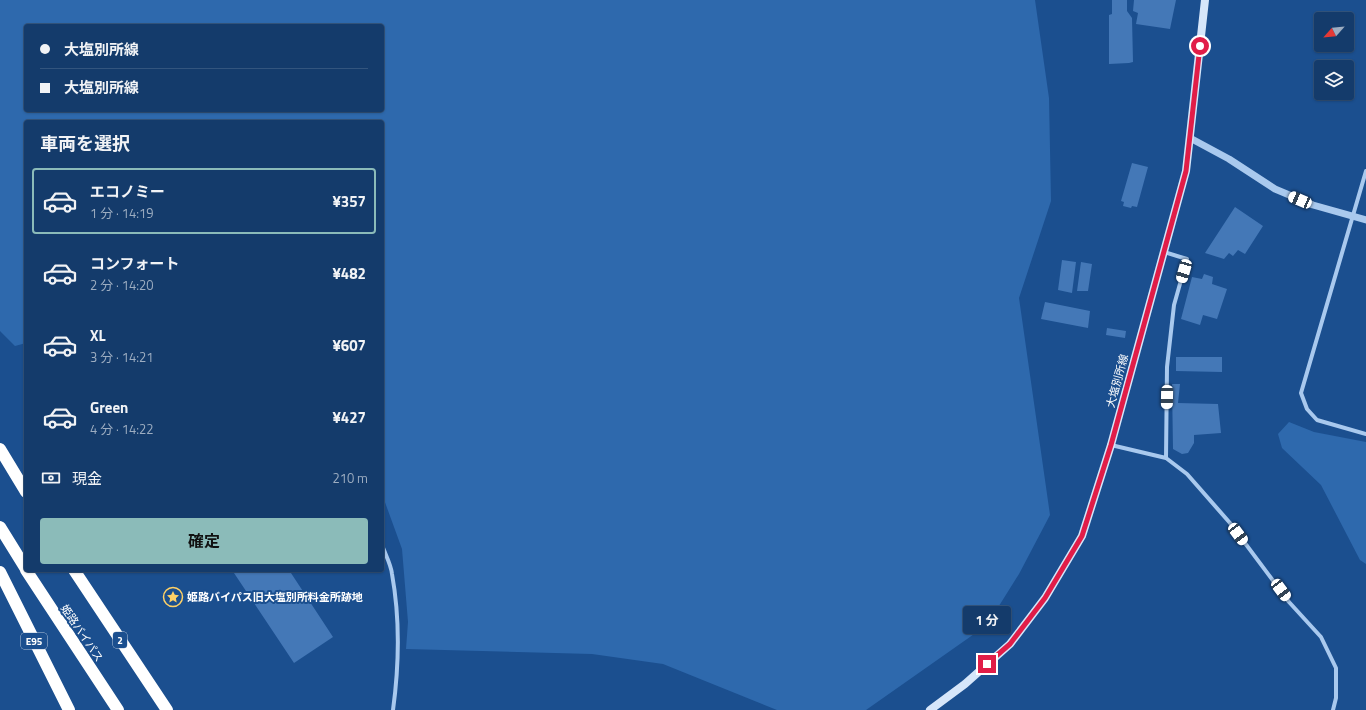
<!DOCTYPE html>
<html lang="ja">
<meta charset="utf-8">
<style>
body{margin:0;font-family:"Titillium Web","Noto Sans JP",sans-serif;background:#214673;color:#f1f3f6;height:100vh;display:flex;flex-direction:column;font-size:15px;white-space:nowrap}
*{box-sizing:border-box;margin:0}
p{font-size:13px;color:#9dadc1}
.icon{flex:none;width:22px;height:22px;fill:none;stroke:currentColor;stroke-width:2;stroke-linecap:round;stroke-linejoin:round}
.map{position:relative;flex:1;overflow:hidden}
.panel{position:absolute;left:24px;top:120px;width:360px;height:452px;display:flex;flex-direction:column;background:#143b6b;border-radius:4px;box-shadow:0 1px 3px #0004,0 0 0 1px #33557e}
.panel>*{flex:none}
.hud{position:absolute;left:24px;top:24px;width:360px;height:88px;border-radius:4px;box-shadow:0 1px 3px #0004,0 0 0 1px #33557e;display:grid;align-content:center;height:88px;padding:0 16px;background:#143b6b}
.needle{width:26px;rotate:243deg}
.fabs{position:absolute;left:1314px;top:12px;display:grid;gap:8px}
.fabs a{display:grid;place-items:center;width:40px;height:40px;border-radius:4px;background:#143b6b;box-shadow:0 1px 3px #0004,0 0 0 1px #33557e;font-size:20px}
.end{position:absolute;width:18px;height:18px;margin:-9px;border:5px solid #e11d48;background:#fff;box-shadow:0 0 0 2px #fff}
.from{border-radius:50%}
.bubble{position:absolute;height:28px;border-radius:4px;background:#143b6b;box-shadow:0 1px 3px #0004,0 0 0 1px #33557e;font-size:13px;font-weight:700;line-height:28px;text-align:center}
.car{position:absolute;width:12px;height:24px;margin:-12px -6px;border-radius:5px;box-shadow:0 0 3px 1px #0007;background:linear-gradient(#fff 24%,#345 0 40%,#fff 0 76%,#345 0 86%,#fff 0)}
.hud b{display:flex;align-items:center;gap:14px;height:38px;font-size:15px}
.hud b+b{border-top:1px solid #33557e}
.hud i{width:10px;height:10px;background:#f1f3f6}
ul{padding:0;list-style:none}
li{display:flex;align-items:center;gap:12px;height:66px;margin:0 8px 6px;padding:0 8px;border:2px solid transparent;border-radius:4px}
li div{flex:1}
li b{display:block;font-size:15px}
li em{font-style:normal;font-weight:700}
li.current{border-color:#8bbbb9}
li>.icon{width:36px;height:36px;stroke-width:1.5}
h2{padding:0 16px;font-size:18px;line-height:48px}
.pay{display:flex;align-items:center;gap:10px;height:44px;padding:0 16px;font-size:15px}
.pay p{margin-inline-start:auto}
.cta{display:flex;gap:8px;margin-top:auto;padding:8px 16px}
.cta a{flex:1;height:46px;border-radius:4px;background:#8bbbb9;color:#111;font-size:16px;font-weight:700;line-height:46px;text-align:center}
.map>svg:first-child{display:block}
.green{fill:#2e69ad;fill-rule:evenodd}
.building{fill:#4478b7}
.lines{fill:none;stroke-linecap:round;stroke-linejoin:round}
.minor{stroke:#a9c9ee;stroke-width:4}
.tertiary{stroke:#a9c9ee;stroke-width:7}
.secondary{stroke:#d6e6fa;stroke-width:8}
.motorway{stroke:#fff;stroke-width:12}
.route{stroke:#e11d48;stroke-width:5}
.labels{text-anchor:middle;stroke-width:4;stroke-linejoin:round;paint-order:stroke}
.shield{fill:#1b4f8f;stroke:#bbcadd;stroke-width:1}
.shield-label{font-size:10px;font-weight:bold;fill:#fff}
.street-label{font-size:11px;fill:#fff;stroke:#1b4f8f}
.poi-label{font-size:11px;font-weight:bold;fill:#fff;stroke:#1b4f8f;text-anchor:start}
</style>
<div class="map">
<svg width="1366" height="710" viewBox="0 0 1366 710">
<rect width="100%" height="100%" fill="#1b4f8f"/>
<path class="green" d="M 0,0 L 1035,0 L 1049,98 L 1051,201 L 1019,298 L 1050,515 L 1019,574 L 987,625 L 866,710 L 777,710 L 663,664 L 592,654 L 406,649 L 408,622 L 402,549 L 382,494 L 382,122 L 26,122 L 26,343 L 15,346 L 0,331 ZM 26,26 L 382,26 L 382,110 L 26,110 Z
M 1289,422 L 1314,432 L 1366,442 L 1366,564 L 1360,560 L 1321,485 L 1282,448 L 1278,434 Z"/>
<path class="building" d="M 1112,0 L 1127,0 L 1127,11 L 1132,18 L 1133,62 L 1129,63 L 1109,64 L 1109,15 L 1112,14 Z
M 1134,0 L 1176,0 L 1170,29 L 1136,24 L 1138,13 L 1133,11 Z
M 1132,163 L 1148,167 L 1137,207 L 1132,206 L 1131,208 L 1123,206 L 1124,202 L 1121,201 Z
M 1235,207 L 1263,226 L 1245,254 L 1238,250 L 1233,256 L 1229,253 L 1224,259 L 1205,253 Z
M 1062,260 L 1076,262 L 1072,293 L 1058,290 Z
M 1081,262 L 1092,264 L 1088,291 L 1077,291 Z
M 1204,274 L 1213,277 L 1212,284 L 1227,289 L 1217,319 L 1203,315 L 1200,325 L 1181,319 L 1192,277 L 1202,279 Z
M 1045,302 L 1090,311 L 1088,328 L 1041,319 Z
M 1107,328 L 1126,331 L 1125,338 L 1106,335 Z
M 1176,357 L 1222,357 L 1222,372 L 1176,371 Z
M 1172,384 L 1180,384 L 1178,403 L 1218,404 L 1221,433 L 1194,435 L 1194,443 L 1188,453 L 1182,454 L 1173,449 Z
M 232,570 L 289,570 L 333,637 L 294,663 Z"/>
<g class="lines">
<path class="minor" d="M 1366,171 L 1301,393 L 1307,409 L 1317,420 L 1366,434
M 1164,252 L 1187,259 L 1174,305 L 1167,367 L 1166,458
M 1111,445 L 1166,458 L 1187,474 L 1230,523 L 1289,602 L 1321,637 L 1336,668 L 1336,698 L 1333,710
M 382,545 C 385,554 391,564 392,574 C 400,618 399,666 393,710"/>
<path class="tertiary" d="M 1190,138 L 1229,159 L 1275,189 L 1313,205 L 1366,220"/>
<path class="secondary" d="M 930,710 L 965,684 L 1010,644 L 1045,598 L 1082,536 L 1111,445 L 1186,171 L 1205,0"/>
<path class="motorway" d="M 0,449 L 26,492
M 0,527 L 26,569
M 26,570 L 118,710
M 74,570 L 167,710
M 0,572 L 69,710"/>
</g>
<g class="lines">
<path class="route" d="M 987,664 L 1010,644 L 1045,598 L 1082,536 L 1111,445 L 1186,171 L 1200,46"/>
</g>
<defs>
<g id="sight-ring" transform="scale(1)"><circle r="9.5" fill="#1b4f8f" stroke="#ffd166" stroke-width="1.5"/><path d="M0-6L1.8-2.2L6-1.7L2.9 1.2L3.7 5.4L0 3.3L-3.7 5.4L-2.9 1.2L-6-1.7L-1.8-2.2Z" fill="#ffd166"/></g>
</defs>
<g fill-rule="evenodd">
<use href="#sight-ring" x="173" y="597"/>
</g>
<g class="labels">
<g class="shield">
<rect x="113" y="632" width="14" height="16" rx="3"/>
<rect x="21" y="633" width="26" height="16" rx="3"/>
</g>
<g class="shield-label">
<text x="120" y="644">2</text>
<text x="34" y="645">E95</text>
</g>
<g class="street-label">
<text transform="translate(1117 381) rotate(-75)" y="4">大塩別所線</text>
<text transform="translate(82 633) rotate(56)" y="4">姫路バイパス</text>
</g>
<g class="poi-label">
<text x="187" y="601">姫路バイパス旧大塩別所料金所跡地</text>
</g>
</g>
</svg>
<div class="fabs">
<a><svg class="needle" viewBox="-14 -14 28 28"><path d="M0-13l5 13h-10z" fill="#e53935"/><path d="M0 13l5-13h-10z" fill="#9dadc1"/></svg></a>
<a><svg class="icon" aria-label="layers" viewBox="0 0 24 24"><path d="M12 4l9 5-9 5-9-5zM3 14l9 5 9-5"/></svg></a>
</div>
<i class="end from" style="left:1200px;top:46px"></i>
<i class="end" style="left:987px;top:664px"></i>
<div class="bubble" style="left:963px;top:606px;width:48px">1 分</div>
<i class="car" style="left:1300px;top:200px;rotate:293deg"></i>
<i class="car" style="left:1184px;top:271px;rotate:196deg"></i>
<i class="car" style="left:1167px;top:397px;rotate:181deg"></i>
<i class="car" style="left:1238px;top:534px;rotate:143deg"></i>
<i class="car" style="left:1281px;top:590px;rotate:143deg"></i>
<div class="hud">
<b><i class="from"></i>大塩別所線</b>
<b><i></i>大塩別所線</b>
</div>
<section class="panel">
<h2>車両を選択</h2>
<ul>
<li class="current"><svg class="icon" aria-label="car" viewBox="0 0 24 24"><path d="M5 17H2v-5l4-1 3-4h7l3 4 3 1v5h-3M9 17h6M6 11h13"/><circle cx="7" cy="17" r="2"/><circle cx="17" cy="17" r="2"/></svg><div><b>エコノミー</b><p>1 分 · 14:19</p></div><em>¥357</em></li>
<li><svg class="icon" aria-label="car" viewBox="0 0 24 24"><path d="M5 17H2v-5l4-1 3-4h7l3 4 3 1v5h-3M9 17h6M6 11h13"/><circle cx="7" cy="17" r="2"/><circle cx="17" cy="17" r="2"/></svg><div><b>コンフォート</b><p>2 分 · 14:20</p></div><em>¥482</em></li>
<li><svg class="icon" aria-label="car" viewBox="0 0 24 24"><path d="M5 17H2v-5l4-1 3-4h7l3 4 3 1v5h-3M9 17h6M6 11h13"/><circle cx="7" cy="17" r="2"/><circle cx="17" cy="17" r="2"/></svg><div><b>XL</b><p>3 分 · 14:21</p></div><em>¥607</em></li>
<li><svg class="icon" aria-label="car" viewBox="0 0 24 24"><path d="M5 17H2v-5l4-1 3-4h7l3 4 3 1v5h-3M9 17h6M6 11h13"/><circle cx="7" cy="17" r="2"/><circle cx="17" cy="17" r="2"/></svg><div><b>Green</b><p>4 分 · 14:22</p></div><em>¥427</em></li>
</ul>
<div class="pay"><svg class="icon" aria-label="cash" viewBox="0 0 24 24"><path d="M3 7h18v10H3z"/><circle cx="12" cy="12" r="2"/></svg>現金<p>210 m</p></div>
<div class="cta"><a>確定</a></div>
</section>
</div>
